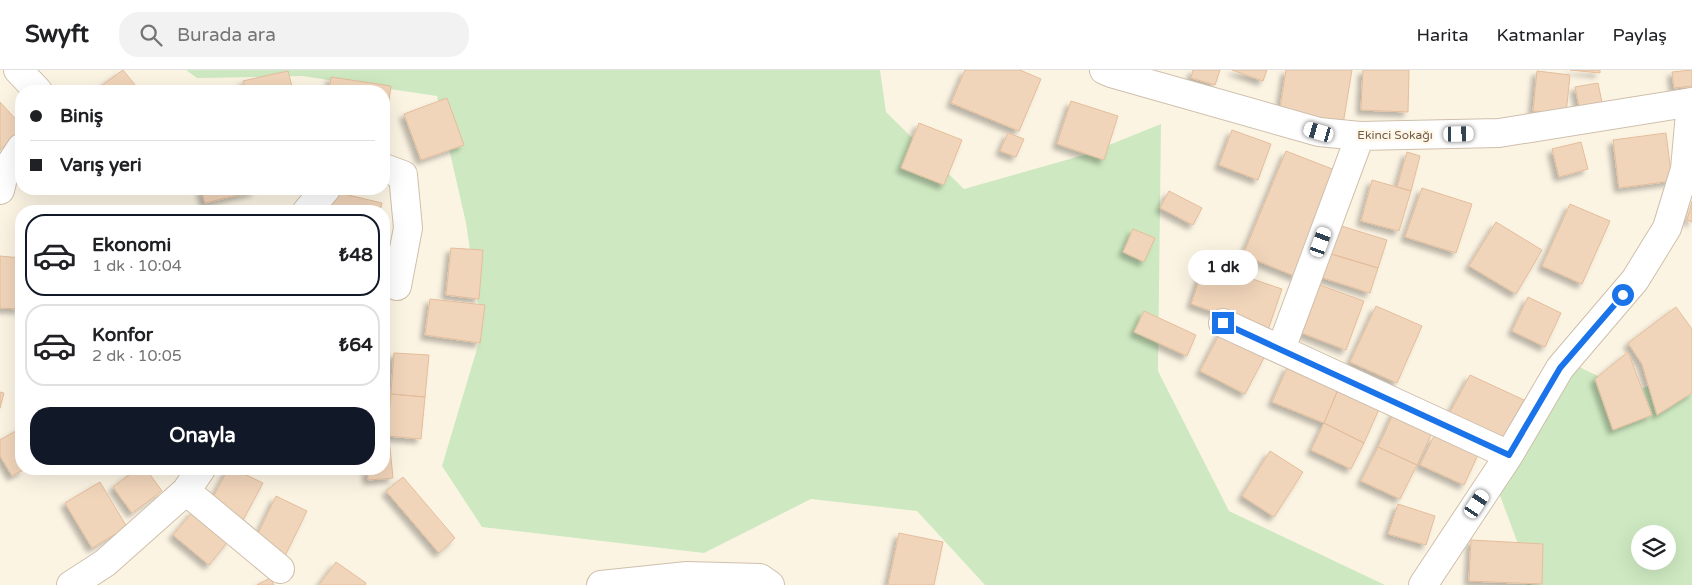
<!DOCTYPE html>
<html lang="tr">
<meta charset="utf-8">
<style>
body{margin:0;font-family:"Varela Round",sans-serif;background:#f2f2f2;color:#202124;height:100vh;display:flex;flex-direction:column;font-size:19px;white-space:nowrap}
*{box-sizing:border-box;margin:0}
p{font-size:16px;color:#757577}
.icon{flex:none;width:28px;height:28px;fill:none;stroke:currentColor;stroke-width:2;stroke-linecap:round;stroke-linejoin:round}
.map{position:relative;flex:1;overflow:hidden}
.sheet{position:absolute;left:15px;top:135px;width:375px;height:270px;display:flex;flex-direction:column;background:#fff;border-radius:20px;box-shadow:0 5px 20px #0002}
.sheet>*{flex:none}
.guide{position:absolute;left:15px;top:15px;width:375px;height:110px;border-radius:20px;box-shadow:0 5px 20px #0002;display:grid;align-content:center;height:110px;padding:0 15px;background:#fff}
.fabs{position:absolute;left:1631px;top:455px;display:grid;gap:10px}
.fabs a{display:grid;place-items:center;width:45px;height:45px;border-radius:50%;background:#fff;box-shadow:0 5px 20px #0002;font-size:25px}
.end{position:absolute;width:22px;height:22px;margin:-11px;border:6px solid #1a73e8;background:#fff;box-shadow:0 0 0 2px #fff}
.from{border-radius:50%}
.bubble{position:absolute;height:35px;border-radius:18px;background:#fff;box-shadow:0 5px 20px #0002;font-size:16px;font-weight:700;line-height:35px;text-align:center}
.car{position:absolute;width:15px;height:30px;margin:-15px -8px;border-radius:6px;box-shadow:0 0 4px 1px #0007;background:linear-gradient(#fff 24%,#345 0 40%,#fff 0 76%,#345 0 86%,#fff 0)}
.guide b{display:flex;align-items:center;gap:18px;height:48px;font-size:19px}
.guide b+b{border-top:1px solid #e0e0e0}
.guide i{width:12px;height:12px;background:#202124}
ul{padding:9px 0 0;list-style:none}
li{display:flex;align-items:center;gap:15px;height:82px;margin:0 10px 8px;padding:0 5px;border:2px solid #e0e0e0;border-radius:20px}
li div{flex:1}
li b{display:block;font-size:19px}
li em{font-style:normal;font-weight:700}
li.active{border-color:#111827}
li>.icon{width:45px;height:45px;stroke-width:1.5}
.button{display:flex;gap:10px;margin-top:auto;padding:10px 15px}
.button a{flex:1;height:58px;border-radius:20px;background:#111827;color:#fff;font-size:20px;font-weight:700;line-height:58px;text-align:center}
header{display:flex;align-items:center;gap:30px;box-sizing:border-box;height:70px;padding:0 25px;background:#fff;border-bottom:1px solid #e0e0e0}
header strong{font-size:24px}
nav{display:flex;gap:28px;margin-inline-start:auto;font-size:18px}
.search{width:350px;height:45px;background:#f2f2f2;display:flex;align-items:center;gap:12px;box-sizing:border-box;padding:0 18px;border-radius:20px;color:#757577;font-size:19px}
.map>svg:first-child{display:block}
.green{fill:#cee9c1;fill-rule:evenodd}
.building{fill:#f1d5ba;stroke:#e4bd9b;filter:url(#shadow)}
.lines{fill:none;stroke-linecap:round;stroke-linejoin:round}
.minor-casing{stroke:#cfbfac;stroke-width:30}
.minor{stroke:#fff;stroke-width:28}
.route{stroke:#1a73e8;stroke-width:6}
.labels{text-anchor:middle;stroke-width:5;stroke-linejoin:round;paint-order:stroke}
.street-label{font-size:12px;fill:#745c49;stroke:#fff8e9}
</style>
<header>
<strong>Swyft</strong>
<div class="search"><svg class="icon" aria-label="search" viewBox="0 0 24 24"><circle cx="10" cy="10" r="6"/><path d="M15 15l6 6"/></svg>Burada ara</div>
<nav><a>Harita</a><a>Katmanlar</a><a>Paylaş</a></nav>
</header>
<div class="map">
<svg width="1692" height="515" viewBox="0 0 1692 515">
<defs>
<filter id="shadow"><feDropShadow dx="-4.5" dy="4.5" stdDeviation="2.5" flood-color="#0004"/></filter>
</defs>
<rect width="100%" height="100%" fill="#fcf4e3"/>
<path class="green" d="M 186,0 L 880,0 L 886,42 L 964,119 L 1084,85 L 1161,54 L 1158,301 L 1229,441 L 1385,515 L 985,515 L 917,441 L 811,429 L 704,483 L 482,457 L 442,396 L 482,262 L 466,153 L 437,26 L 302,6 L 197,8 Z
M 1569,292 L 1631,322 L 1692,301 L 1692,515 L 1526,515 L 1532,512 L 1498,420 ZM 1640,464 L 1668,464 L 1668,491 L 1640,491 Z"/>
<path class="building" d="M 123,0 L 140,21 L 94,21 Z
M 965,0 L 1020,0 L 1041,9 L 1019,61 L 951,33 Z
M 1193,0 L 1220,0 L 1215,15 L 1191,8 Z
M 1232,0 L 1267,0 L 1263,11 Z
M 1286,0 L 1352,0 L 1343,54 L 1279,44 Z
M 1363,0 L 1409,0 L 1408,42 L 1361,40 Z
M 1570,0 L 1600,0 L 1600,3 Z
M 1692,0 L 1692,16 L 1674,18 L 1672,2 Z
M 288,1 L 293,21 L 246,21 L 243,11 Z
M 1537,1 L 1570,5 L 1566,44 L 1533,41 Z
M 331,7 L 391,16 L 384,66 L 384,21 L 329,21 Z
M 1598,13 L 1603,37 L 1580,41 L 1575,17 Z
M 447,28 L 464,75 L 421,90 L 404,44 Z
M 1071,31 L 1118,46 L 1104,90 L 1057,74 Z
M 0,32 L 21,55 L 21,60 L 0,80 Z
M 919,53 L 962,70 L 944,115 L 901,98 Z
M 1232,60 L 1271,74 L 1258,110 L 1219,95 Z
M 1008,63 L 1024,69 L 1016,87 L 1000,81 Z
M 1666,63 L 1672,111 L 1619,118 L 1613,70 Z
M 1581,72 L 1588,99 L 1559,107 L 1552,79 Z
M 1286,81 L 1340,102 L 1297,207 L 1243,185 Z
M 1407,82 L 1420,86 L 1411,121 L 1397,117 Z
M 1372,110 L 1411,121 L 1399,161 L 1361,151 Z
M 1422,118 L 1472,134 L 1456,183 L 1405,167 Z
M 201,119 L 256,119 L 256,121 L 205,133 Z
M 331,121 L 382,133 L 380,141 L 326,141 Z
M 1169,121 L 1202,138 L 1193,155 L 1160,138 Z
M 1692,131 L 1692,152 L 1687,150 Z
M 1570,134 L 1610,151 L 1582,214 L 1542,196 Z
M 1496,152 L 1542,180 L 1516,224 L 1469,196 Z
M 1335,154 L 1387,170 L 1378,198 L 1328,183 Z
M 1133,159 L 1155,168 L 1144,192 L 1123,182 Z
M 451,178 L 483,180 L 479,229 L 446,225 Z
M 1328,183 L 1378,198 L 1370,223 L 1320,207 Z
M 0,186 L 21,188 L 21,239 L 0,238 Z
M 1205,193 L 1282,219 L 1268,260 L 1191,234 Z
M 1317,214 L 1364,231 L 1346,280 L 1299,262 Z
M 1528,227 L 1561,243 L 1545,277 L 1512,261 Z
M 430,229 L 485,235 L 480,273 L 425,265 Z
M 1376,236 L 1422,256 L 1397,313 L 1350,292 Z
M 1676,237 L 1692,259 L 1692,323 L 1657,345 L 1642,294 L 1628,273 Z
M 1144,241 L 1196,265 L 1187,286 L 1134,262 Z
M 1221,261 L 1266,284 L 1245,324 L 1200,301 Z
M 1628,282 L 1652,345 L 1613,360 L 1595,309 Z
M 394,283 L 429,285 L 425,327 L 391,324 Z
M 1288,296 L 1339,317 L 1324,353 L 1272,332 Z
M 1470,305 L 1524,330 L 1502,369 L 1449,344 Z
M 1339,317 L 1380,337 L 1364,373 L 1324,353 Z
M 0,322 L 4,323 L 0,338 Z
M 391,324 L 425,327 L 421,369 L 387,366 Z
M 1395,340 L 1434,358 L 1417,395 L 1378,377 Z
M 1324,353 L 1364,373 L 1351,399 L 1311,380 Z
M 21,358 L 21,399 L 25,399 L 12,406 L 0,386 L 0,370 Z
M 1434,366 L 1478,385 L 1464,415 L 1420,395 Z
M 389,368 L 393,408 L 368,410 L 367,399 L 384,399 L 384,369 Z
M 1378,377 L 1417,395 L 1400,429 L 1361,411 Z
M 1270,381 L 1303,402 L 1274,447 L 1242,426 Z
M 137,399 L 146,399 L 162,421 L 132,443 L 113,417 Z
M 228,399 L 234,399 L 263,413 L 242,452 L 209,435 Z
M 403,407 L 455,468 L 439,483 L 386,421 Z
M 100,412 L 127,457 L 92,478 L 65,433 Z
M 276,426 L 307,441 L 285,486 L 254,472 Z
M 1398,434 L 1435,446 L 1426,475 L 1388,464 Z
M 194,440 L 230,469 L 209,495 L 173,465 Z
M 899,463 L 943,472 L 934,515 L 888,515 Z
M 1471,470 L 1543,474 L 1542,514 L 1469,511 Z
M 336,492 L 366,513 L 365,515 L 319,515 Z
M 270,508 L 274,515 L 257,515 Z"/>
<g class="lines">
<g class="minor-casing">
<path id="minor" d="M 18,0 L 38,21
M 1104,0 L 1111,3 L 1319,62 L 1360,66 L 1499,63 L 1692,32
M 384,98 L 403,105 L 408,158 L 397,216
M 0,120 L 4,104 L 21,78
M 307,141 L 326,119
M 1223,253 L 1509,385
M 1281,279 L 1360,66
M 186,421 L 280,499
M 71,515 L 105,493 L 186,421 L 201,399
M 601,515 L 687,506 L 760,508 L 770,515
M 1423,515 L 1509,385 L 1560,298 L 1635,210 L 1667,158 L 1685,99 L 1691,32"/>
</g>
<use href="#minor" class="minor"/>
</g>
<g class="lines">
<path class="route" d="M 1223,253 L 1509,385 L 1560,298 L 1623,225"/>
</g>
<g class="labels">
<g class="street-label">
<text x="1395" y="69">Ekinci Sokağı</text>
</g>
</g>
</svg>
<div class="fabs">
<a><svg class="icon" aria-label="layers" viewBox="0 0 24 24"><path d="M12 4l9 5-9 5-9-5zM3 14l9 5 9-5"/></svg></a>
</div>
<i class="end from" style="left:1623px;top:225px"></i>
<i class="end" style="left:1223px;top:253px"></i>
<div class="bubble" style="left:1188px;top:180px;width:70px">1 dk</div>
<i class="car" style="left:1319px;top:62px;rotate:286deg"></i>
<i class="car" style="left:1459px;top:64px;rotate:89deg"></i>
<i class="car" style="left:1321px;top:172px;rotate:20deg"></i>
<i class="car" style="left:1477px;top:434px;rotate:34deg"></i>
<div class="guide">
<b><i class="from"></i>Biniş</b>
<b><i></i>Varış yeri</b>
</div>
<section class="sheet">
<ul>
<li class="active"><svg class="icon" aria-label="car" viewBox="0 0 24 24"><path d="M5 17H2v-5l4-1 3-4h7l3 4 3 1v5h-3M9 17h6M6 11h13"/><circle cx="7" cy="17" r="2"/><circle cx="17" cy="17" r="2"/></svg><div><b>Ekonomi</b><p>1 dk · 10:04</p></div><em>₺48</em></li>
<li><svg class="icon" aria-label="car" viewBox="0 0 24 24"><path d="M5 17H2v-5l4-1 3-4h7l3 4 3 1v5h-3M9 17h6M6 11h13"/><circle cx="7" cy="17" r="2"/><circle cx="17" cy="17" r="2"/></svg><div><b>Konfor</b><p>2 dk · 10:05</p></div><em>₺64</em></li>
</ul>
<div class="button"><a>Onayla</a></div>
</section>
</div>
